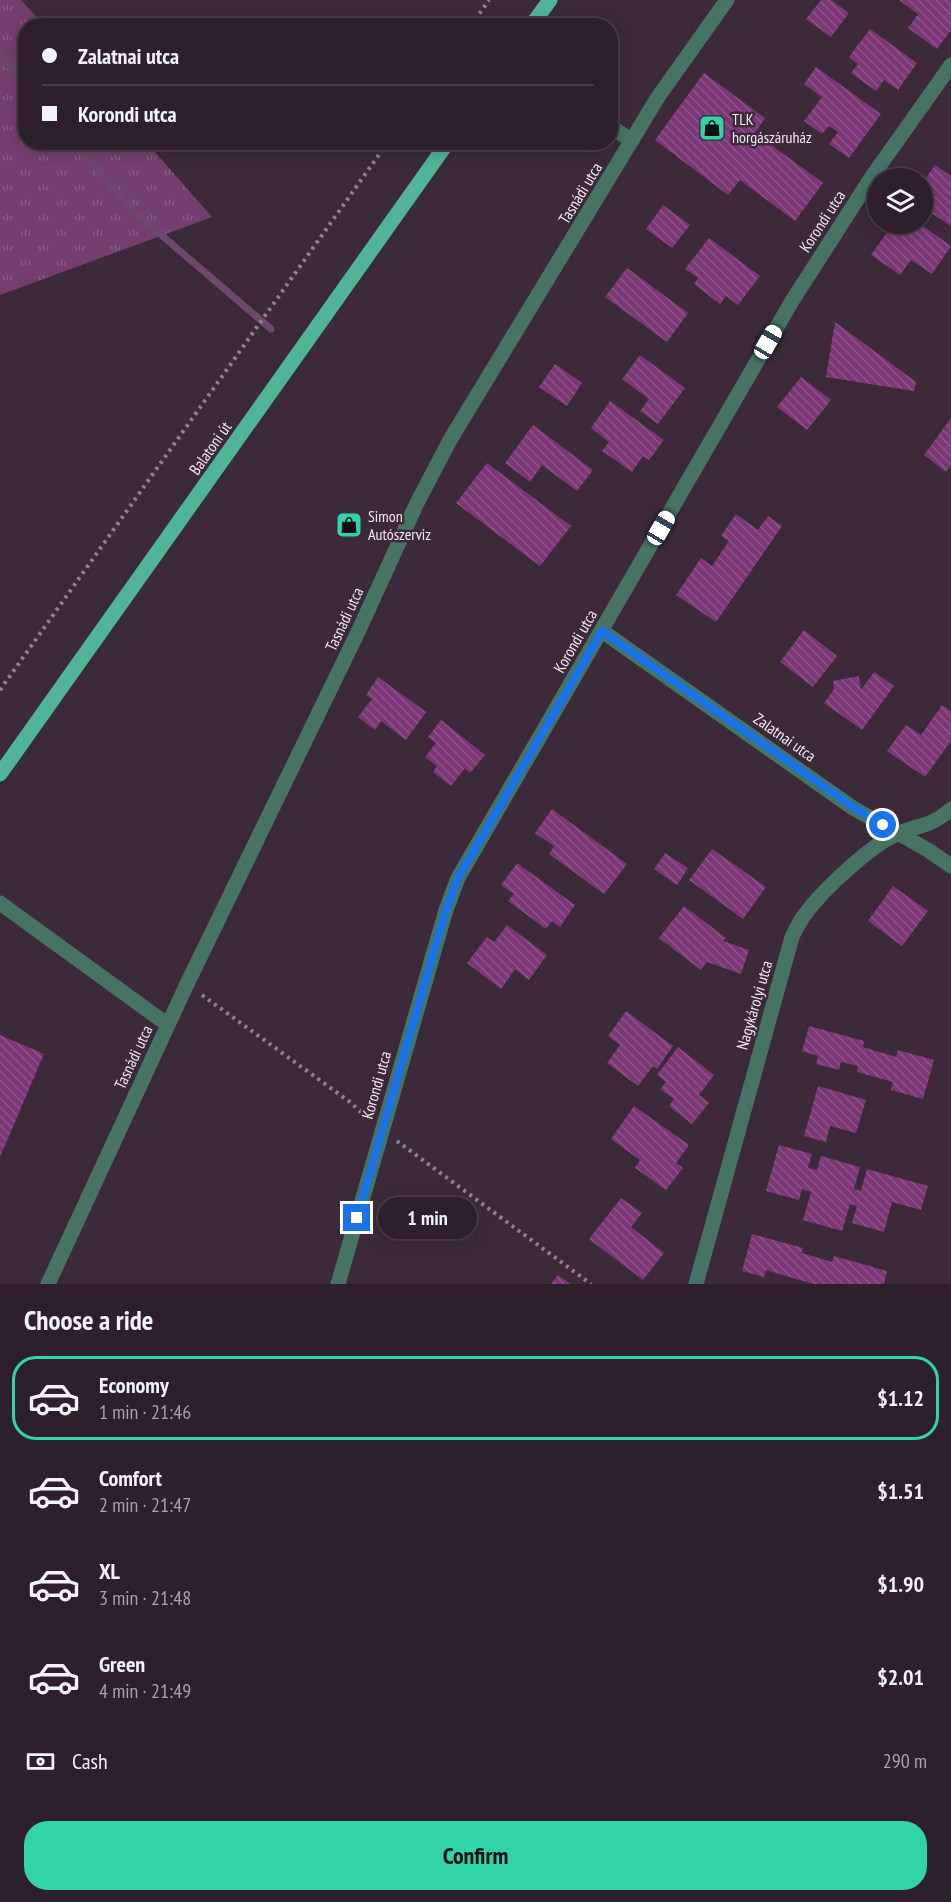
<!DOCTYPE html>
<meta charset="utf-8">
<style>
body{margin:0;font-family:"PT Sans Narrow",sans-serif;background:#392d38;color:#f1f3f6;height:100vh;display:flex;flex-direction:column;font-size:22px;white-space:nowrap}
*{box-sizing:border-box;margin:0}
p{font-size:20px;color:#a7a3a9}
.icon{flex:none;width:33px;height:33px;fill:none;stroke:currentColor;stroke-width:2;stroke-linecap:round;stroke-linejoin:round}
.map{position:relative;height:1284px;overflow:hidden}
.drawer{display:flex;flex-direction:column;background:#2d202c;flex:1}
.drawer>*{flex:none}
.top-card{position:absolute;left:18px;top:18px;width:600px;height:132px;border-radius:24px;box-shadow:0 3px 15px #0003,0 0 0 2px #483e48;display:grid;align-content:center;height:132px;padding:0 24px;background:#2d202c}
.fabs{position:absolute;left:867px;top:168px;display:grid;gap:12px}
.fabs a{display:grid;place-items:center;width:66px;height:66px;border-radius:50%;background:#2d202c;box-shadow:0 3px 15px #0003,0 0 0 2px #483e48;font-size:30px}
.end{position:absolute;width:27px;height:27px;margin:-14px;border:8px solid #1a73e8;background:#fff;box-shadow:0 0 0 3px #fff}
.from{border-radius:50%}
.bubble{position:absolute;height:42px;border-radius:21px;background:#2d202c;box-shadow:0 3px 15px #0003,0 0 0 2px #483e48;font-size:20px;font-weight:600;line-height:42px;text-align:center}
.car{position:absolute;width:18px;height:36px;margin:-18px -9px;border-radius:8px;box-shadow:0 0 4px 2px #0007;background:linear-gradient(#fff 24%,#345 0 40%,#fff 0 76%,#345 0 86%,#fff 0)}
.top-card b{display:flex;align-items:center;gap:21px;height:57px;font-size:22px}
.top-card b+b{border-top:2px solid #483e48}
.top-card i{width:15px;height:15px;background:#f1f3f6}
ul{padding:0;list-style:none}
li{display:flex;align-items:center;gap:18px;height:84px;margin:0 12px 9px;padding:0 12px;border:3px solid transparent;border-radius:24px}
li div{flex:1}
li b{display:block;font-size:22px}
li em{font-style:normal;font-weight:600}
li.on{border-color:#31d4a9}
li>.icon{width:54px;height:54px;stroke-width:1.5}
h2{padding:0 24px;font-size:27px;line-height:72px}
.pay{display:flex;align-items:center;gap:15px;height:66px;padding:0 24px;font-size:22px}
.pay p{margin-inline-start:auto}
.action{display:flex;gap:12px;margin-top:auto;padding:12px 24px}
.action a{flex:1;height:69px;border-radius:24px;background:#31d4a9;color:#111;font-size:24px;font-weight:600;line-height:69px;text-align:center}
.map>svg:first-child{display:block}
.grass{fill:url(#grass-tufts)}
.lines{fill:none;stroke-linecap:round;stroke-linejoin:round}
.stream{stroke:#6e476c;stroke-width:7}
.building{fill:url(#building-back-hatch)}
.path{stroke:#91818f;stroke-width:4;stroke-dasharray:3 4.5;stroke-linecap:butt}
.minor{stroke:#467364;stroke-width:15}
.major{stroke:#4fb595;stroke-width:15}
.route{stroke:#1a73e8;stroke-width:8}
.labels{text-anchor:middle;stroke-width:5;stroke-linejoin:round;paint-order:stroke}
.poi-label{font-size:16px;fill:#f4e8f3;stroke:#3c2a3a;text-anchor:start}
.street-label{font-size:16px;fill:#f4e8f3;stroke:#3c2a3a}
</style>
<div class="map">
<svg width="951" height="1284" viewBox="0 0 951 1284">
<defs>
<pattern id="grass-tufts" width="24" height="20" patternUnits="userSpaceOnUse" patternTransform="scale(1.5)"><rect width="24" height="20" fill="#733f6e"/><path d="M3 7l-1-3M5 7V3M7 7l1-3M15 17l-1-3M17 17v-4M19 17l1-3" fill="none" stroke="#885b83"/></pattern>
<pattern id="building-back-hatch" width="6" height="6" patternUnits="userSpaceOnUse" patternTransform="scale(1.5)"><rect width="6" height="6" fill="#7b3776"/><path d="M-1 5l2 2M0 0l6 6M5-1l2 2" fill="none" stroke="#8e548a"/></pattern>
</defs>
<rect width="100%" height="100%" fill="#3c2a3a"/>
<path class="grass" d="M 0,0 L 21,0 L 44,25 L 26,26 L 26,142 L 147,143 L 212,217 L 0,295 Z"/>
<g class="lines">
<path class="stream" d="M 0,54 L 13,70
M 74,142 L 131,209 L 271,329"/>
</g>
<path class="building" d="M 821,0 L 831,0 L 849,13 L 831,37 L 806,19 Z
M 899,0 L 951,0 L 951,30 L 937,49 L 908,28 L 918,14 Z
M 870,29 L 917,63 L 898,90 L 884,80 L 876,91 L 851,73 L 858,64 L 849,57 Z
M 816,67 L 881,114 L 849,158 L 829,144 L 838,132 L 829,126 L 822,134 L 804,121 L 822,97 L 804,84 Z
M 704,73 L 765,118 L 755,133 L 823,183 L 795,221 L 740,180 L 728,195 L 655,140 Z
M 935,165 L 951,176 L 951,226 L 922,207 L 922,201 L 927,195 L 922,192 L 922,184 Z
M 663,205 L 690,225 L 672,248 L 646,229 Z
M 893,224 L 920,224 L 951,246 L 932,274 L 911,260 L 900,275 L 871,255 Z
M 709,238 L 760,276 L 738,305 L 726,296 L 720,304 L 694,284 L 698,278 L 685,269 Z
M 627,268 L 688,313 L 667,342 L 605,297 Z
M 835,322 L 916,382 L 914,391 L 826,377 Z
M 640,355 L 685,388 L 658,424 L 640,411 L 649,399 L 622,379 Z
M 555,364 L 582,383 L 567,406 L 539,387 Z
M 801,377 L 831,400 L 807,430 L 777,407 Z
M 610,401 L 664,440 L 649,460 L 643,456 L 632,472 L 602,451 L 609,442 L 591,428 Z
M 951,418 L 951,465 L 946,472 L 924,455 Z
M 533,425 L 593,470 L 577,491 L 542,465 L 530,482 L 505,463 Z
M 487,463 L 571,526 L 540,566 L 456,503 Z
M 736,514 L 758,530 L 768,516 L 782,526 L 716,622 L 676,595 L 701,558 L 712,566 L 729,541 L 721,536 Z
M 804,630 L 837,656 L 813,687 L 780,662 Z
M 874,672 L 894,686 L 862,730 L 824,703 L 834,689 L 833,681 L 859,676 L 861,690 Z
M 378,677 L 426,712 L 406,740 L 381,721 L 375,730 L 358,717 L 372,699 L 366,695 Z
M 942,705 L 951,711 L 951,741 L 925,777 L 887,751 L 906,725 L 921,735 Z
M 441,720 L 485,755 L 470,773 L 465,768 L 451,786 L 433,772 L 437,766 L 425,757 L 436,743 L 428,737 Z
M 552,809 L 627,864 L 604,894 L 549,854 L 554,846 L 535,833 Z
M 712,849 L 766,887 L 743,919 L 689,880 Z
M 665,853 L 688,868 L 677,885 L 654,869 Z
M 517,863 L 575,905 L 560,927 L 552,921 L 546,929 L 508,901 L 514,894 L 501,885 Z
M 893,886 L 928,911 L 902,946 L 868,921 Z
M 684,906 L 726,938 L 723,941 L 749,950 L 741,974 L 707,962 L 701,970 L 659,938 Z
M 507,925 L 547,955 L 529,980 L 515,969 L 501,989 L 467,963 L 487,937 L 494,942 Z
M 626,1011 L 673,1046 L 657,1069 L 653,1066 L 638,1086 L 607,1063 L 620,1045 L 608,1036 Z
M 809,1026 L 864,1041 L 863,1047 L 896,1057 L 898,1050 L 934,1060 L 923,1099 L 891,1090 L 893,1082 L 857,1072 L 858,1066 L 841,1062 L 839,1070 L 816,1064 L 818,1056 L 802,1051 Z
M 0,1035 L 44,1054 L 0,1157 Z
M 678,1047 L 714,1075 L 699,1095 L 709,1103 L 692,1124 L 669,1106 L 674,1099 L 660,1089 L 666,1082 L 657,1075 Z
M 818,1086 L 866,1100 L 856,1133 L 830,1126 L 826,1142 L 804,1136 Z
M 634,1106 L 689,1145 L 676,1163 L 683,1168 L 666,1190 L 635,1168 L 640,1160 L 611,1139 Z
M 779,1145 L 812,1154 L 808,1168 L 817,1170 L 821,1156 L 860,1167 L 854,1189 L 861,1191 L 867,1169 L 928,1186 L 921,1210 L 892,1202 L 884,1232 L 852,1223 L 857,1206 L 850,1204 L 842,1231 L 803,1220 L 811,1192 L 802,1189 L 799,1200 L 766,1191 Z
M 621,1198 L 642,1213 L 631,1227 L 664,1253 L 643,1280 L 589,1239 Z
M 752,1234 L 803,1248 L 802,1253 L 832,1262 L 834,1256 L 887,1271 L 884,1284 L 813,1284 L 766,1270 L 764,1277 L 742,1271 Z
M 558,1275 L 571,1284 L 551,1284 Z"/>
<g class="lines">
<path class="path" d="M 471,26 L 489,0
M 0,690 L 388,142
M 202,995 L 350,1102 L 367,1118
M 397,1141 L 591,1284"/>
<path class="minor" d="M 610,126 L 632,141
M 602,631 L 853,808 L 928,850 L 951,866
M 0,903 L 168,1025
M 48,1284 L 187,984 L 358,632 L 417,503 L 450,440 L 658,97 L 727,0
M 338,1284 L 446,910 L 458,878 L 792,301 L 873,175 L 951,65
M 696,1284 L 792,937 C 796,929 800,920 806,913 C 823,890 871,845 897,834 C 919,824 930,828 951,809"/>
<path class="major" d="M 531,26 L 550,0
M 0,774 L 448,142"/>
</g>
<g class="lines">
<path class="route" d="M 357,1218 L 446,910 L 458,878 L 602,631 L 853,807 L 883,825"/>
</g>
<defs>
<g id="shop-square" transform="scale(1.35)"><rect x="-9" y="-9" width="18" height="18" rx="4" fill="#31d4a9" stroke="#3c2a3a"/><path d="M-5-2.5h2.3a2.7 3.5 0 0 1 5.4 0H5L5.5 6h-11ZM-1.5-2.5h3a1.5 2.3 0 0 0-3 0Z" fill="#111"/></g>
</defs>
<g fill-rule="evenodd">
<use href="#shop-square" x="712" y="128"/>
<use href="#shop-square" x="349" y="525"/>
</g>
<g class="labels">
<g class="poi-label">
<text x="732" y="125">TLK<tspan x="732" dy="18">horgászáruház</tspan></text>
<text x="368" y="522">Simon<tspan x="368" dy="18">Autószerviz</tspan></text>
</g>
<g class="street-label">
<text transform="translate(580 193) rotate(-59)" y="6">Tasnádi utca</text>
<text transform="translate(822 221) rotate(-57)" y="6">Korondi utca</text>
<text transform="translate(210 448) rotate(-55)" y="6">Balatoni út</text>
<text transform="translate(344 619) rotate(-65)" y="6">Tasnádi utca</text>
<text transform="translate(575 641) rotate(-60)" y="6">Korondi utca</text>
<text transform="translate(785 737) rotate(35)" y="6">Zalatnai utca</text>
<text transform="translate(754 1005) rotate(-74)" y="6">Nagykárolyi utca</text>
<text transform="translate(133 1057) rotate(-65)" y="6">Tasnádi utca</text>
<text transform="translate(376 1085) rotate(-74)" y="6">Korondi utca</text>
</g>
</g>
</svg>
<div class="fabs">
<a><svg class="icon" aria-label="layers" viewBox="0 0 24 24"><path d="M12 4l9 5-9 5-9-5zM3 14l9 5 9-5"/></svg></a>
</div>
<i class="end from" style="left:883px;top:825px"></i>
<i class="end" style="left:357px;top:1218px"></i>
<div class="bubble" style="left:378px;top:1197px;width:99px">1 min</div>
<i class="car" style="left:768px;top:342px;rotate:30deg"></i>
<i class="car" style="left:661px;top:528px;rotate:30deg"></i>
<div class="top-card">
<b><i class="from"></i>Zalatnai utca</b>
<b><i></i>Korondi utca</b>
</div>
</div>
<section class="drawer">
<h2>Choose a ride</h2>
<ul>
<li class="on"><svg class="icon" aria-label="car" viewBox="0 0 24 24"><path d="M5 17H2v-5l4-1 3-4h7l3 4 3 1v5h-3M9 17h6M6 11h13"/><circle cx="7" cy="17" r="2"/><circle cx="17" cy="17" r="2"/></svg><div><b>Economy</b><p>1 min · 21:46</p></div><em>$1.12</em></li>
<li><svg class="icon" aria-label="car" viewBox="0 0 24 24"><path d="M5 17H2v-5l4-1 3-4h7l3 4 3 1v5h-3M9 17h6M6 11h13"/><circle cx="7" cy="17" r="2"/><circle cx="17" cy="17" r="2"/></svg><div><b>Comfort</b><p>2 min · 21:47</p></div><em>$1.51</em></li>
<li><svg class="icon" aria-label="car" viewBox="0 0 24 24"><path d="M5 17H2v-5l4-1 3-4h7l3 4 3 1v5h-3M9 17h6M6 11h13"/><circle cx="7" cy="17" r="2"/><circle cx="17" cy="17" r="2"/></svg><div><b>XL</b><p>3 min · 21:48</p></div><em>$1.90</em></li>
<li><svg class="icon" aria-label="car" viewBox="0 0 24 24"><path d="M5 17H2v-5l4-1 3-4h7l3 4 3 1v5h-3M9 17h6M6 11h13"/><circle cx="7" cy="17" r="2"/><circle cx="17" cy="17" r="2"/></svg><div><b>Green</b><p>4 min · 21:49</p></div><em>$2.01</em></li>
</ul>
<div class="pay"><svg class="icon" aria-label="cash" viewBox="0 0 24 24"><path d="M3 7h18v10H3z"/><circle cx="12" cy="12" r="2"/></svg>Cash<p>290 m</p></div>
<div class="action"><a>Confirm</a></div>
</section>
